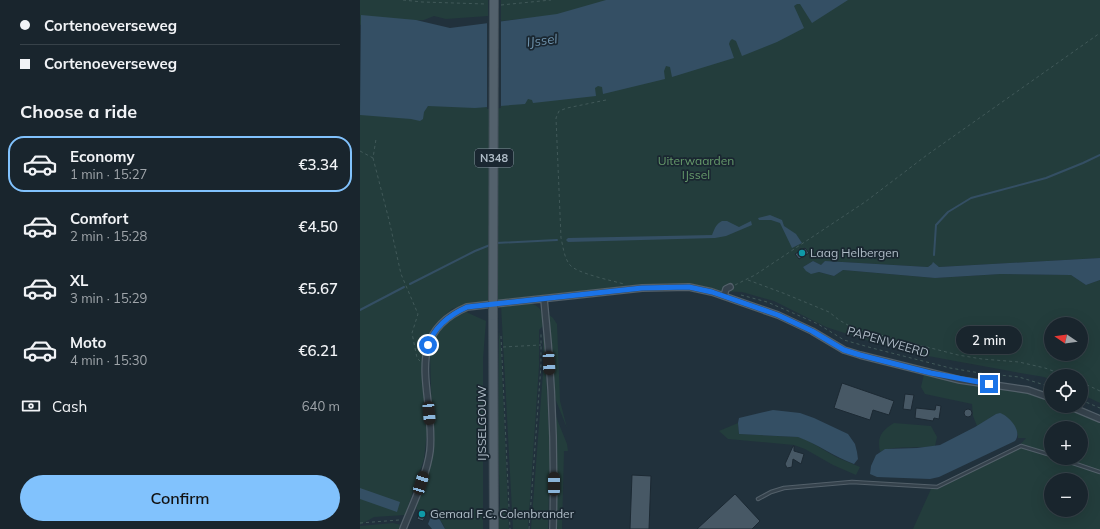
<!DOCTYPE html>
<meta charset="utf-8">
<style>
body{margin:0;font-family:Mulish,sans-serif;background:#263139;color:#f1f3f6;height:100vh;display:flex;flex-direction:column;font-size:15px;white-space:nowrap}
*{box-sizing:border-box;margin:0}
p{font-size:13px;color:#9fa5aa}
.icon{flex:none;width:22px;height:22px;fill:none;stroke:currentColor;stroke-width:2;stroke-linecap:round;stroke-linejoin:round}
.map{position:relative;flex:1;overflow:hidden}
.sheet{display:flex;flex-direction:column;background:#19252d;width:360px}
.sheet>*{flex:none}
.top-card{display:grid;align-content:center;height:88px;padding:0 20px;background:#19252d}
.needle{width:26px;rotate:283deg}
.fabs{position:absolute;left:684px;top:317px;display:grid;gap:8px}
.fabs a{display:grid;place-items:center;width:44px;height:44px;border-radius:50%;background:#19252d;box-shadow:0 4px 16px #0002,0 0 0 1px #374249;font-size:20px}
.end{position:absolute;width:18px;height:18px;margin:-9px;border:5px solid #1a73e8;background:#fff;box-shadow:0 0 0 2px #fff}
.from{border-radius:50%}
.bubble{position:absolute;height:28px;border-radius:14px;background:#19252d;box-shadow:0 4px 16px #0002,0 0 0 1px #374249;font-size:13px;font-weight:600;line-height:28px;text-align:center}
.car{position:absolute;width:12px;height:24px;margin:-12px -6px;border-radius:5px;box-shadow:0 0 3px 1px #0007;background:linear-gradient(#222 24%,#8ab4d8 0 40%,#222 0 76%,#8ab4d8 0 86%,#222 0)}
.top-card b{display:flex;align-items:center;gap:14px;height:38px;font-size:15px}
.top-card b+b{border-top:1px solid #374249}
.top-card i{width:10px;height:10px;background:#f1f3f6}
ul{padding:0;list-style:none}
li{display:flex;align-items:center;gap:12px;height:56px;margin:0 8px 6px;padding:0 12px;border:2px solid transparent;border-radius:16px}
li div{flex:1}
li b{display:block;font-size:15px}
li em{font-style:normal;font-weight:600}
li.on{border-color:#81c2fd}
li>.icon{width:36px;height:36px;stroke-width:1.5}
h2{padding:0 20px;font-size:18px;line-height:48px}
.pay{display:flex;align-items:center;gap:10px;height:44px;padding:0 20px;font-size:15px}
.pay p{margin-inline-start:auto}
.cta{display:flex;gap:8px;margin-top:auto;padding:8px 20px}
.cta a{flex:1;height:46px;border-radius:24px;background:#81c2fd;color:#111;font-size:16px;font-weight:600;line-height:46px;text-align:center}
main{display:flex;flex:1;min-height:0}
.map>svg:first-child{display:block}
.green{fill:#233d3c;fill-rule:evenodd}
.water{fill:#344f64}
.pier{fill:#21313c}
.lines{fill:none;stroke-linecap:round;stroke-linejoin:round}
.stream{stroke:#344f64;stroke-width:2}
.building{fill:#475865;stroke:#1c2933}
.service-casing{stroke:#53606a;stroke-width:4.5}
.minor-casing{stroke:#53606a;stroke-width:8}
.primary-casing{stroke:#414e58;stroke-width:10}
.path{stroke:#415959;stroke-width:1;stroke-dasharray:3 3;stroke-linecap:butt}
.service{stroke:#35424c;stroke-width:2.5}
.minor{stroke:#35424c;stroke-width:5.5}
.primary{stroke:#53616c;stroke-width:8}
.primary-bridge-casing{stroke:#414e58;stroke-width:10;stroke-linecap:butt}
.primary-bridge{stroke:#53616c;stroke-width:8}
.route{stroke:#1a73e8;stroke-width:5}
.culture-dot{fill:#0f9aa8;stroke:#1a2731;stroke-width:1.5}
.labels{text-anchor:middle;stroke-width:3.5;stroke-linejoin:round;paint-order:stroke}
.shield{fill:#1a2731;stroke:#83909b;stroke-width:1}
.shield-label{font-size:11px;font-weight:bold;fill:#b0bdc8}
.park-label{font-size:12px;fill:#669a6b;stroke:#1a2731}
.poi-label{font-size:12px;fill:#b0bdc8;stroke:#1a2731;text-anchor:start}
.street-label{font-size:12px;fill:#b0bdc8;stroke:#1a2731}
.water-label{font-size:13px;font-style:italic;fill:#6f93ad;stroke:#1a2731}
</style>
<main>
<section class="sheet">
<div class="top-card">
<b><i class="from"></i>Cortenoeverseweg</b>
<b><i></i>Cortenoeverseweg</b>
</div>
<h2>Choose a ride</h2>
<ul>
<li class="on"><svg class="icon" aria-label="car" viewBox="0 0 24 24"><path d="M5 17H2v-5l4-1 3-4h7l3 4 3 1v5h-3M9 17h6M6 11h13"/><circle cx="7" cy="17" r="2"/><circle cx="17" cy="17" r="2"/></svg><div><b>Economy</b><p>1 min · 15:27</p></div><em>€3.34</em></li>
<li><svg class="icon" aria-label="car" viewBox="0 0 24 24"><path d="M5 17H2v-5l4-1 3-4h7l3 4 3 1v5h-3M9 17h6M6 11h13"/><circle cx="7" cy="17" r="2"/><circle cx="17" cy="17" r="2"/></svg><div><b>Comfort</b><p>2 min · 15:28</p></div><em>€4.50</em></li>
<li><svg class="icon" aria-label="car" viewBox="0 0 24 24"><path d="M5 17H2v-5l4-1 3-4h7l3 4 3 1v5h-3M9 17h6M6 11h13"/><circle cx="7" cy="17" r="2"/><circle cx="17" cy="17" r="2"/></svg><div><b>XL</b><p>3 min · 15:29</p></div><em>€5.67</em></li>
<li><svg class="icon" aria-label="car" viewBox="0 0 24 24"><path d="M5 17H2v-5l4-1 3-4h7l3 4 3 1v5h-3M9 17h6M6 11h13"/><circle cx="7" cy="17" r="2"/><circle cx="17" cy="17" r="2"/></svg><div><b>Moto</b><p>4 min · 15:30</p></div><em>€6.21</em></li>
</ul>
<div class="pay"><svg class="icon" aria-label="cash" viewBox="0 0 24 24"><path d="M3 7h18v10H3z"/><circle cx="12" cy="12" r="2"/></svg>Cash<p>640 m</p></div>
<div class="cta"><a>Confirm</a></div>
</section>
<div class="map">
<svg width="740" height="529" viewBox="0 0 740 529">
<rect width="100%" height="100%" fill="#21313c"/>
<path class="green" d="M 0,0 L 128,0 L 128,16 L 86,19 L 74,16 L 64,20 L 0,25 Z
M 141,0 L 254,0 L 197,15 L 141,21 Z
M 440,0 L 740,0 L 740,258 L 579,267 L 573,263 L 568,267 L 465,261 L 461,265 L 453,261 L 443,267 L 455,273 L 459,272 L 474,276 L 483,270 L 575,278 L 641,274 L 711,275 L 726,285 L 740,280 L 740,403 L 721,394 L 721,376 L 691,376 L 691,380 L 684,377 L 666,374 L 568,356 L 512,342 L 466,327 L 414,301 L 382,292 L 359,291 L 332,286 L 180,296 L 105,305 L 92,309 L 81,319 L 72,329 L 66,341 L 63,353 L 62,376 L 67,432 L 64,459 L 45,515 L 14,517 L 0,525 L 0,102 L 66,108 L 68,106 L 152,105 ZM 691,324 L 721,324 L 721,354 L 691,354 Z
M 170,303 C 184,308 182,313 183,326 L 179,330 L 179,366 L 168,529 L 153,529 L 141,305 Z
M 106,312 L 126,321 L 123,358 L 123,529 L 85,529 C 82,520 76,515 68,511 L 67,513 L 56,509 L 73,453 L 70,354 C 75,331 85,321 106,312 Z
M 188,314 L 193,318 L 197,324 L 200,401 L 207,428 L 195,398 Z
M 139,331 L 141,347 L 149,529 L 138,529 L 140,502 L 138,447 Z
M 184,333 L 190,453 L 188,529 L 171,529 L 183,373 L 183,334 Z
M 564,374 L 602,383 L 672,394 L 691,401 L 691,406 L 703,406 L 740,421 L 740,529 L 553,529 L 571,489 L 578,489 L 658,447 L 666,438 L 658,438 L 658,434 L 636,414 L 617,426 L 613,416 L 612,404 L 565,394 L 561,387 ZM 691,428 L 721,428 L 721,458 L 691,458 ZM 691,480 L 721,480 L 721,510 L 691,510 Z
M 195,414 L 207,444 L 208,451 L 204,451 L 202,529 L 194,529 Z
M 378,423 L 379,434 L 438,437 L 447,440 L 476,457 L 500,467 L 496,475 L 473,465 L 445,449 L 434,445 L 368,439 L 359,431 Z
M 534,423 L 571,426 L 577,437 L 575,446 C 560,449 531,445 520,452 C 517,437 521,431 534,423 Z
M 33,523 L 41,525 L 39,529 L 0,529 L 0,526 Z"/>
<path class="water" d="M 246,0 L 488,0 L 452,23 L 440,4 L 437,4 L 434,6 L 444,28 L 417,42 L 382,56 L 376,41 L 372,39 L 370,41 L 369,44 L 374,58 L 312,77 L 310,67 L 306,66 L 304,71 L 305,79 L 243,94 L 242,87 L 238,86 L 235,88 L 236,96 L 173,103 L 172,100 L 168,99 L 165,104 L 115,108 L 68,106 L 64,112 L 63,119 L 60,121 L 51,119 L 0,115 L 1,15 L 56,20 L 90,28 L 197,14 Z
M 410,215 L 422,220 L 424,226 L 436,234 L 442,243 L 432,248 L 420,223 L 411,220 L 399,220 L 398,218 Z
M 362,221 L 367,221 L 379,227 L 391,221 L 392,225 L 366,236 L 355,238 L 208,242 L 206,240 L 208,238 L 352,235 C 355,228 356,224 362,221 Z
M 740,258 L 740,280 L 726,285 L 711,275 L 641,274 L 575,278 L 483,270 L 474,276 L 459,272 L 451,274 L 446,271 L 443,267 L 453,261 L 461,265 L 465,261 L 568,267 L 572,264 L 573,262 L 579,267 Z
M 413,410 L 440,413 L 454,418 L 488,434 L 495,444 L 497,452 L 498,459 L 494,464 C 474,457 458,444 438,437 L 379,434 L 378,423 L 379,418 Z
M 640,413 C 649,416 663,431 655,441 L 579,477 L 570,479 L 517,477 L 510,474 L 511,466 L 516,455 L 525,449 L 557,448 L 580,445 L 615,427 L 636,414 Z
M 0,488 L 40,502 L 37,512 L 0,499 Z
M 72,514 L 74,514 L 80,520 L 85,529 L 72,529 L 68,524 Z"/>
<path class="pier" d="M 141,19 L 141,108 L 127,109 L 127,21 Z"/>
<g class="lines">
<path class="stream" d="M 136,243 L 197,240
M 574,255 L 576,225 L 588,212 L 611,198 L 686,178 L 723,163 L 740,155
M 50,284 L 115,251 L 130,245
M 0,310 L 44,287"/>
</g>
<path class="building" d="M 445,248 L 449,253 L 439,259 L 435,254 Z
M 482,383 L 534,401 L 529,415 L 513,410 L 510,420 L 474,408 Z
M 545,394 L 554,395 L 551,410 L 543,409 Z
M 576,405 L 581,406 L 579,419 L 574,418 L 573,421 L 555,418 L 556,408 L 575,410 Z
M604 413a4 4 0 1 1 8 0a4 4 0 1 1-8 0Z
M 433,446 L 434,446 L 434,451 L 444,454 L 441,464 L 433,459 L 432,467 L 427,468 L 425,464 Z
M 272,475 L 291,476 L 289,529 L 270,529 Z
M 375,494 L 400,521 L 392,529 L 337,529 Z
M 60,510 L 67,513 L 63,521 L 57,519 Z"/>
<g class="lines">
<g class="service-casing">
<path id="service" d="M 698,458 L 740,472
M 398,499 L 411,492 L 424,488 L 492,482 L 577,487 L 661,446 L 691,455"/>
</g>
<g class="minor-casing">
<path id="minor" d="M 364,296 L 366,289 L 370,287
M 184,299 C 192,375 195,452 193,529
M 709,406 L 740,419
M 43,529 C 52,506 67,475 70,451 C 76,395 39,336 107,307 L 282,288 L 329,287 L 352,292 L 418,315 L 452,331 L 484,350 L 500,355 L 600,380 L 668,390 L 691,398"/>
</g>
<g class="primary-casing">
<path id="primary" d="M 133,316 L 134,529"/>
</g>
<path class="path" d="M 43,0 L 62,2 L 126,4
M 141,5 L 191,0
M 246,100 L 207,108 L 199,111 L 196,118 L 201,238 C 203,246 204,258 210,265 C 216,273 253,281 264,284
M 0,151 L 13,158 L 16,139
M 13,158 L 29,220 L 41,274 L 58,314 L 52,333 L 57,358 L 60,361
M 388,280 L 423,293 L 469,312 L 479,320 L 493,328 L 598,355 L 622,359 L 659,362 L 685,368 L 707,376
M 375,285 L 395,275 L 505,202 L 567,155 L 740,33
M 381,295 L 407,302 L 433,313 L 458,324 L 484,340 L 512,348 L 590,368 L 620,373 L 659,377 L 691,387
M 141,336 L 150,529
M 143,347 L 181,345
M 721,382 L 740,391
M 721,400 L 740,408
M 0,523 L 39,520
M 169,529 L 181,365 L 181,334"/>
<use href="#service" class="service"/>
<use href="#minor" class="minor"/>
<use href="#primary" class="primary"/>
<g class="primary-bridge-casing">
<path id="primary-bridge" d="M 133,316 L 134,0"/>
</g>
<use href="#primary-bridge" class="primary-bridge"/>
</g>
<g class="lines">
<path class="route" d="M 68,345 C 75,326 89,315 107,307 L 282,288 L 329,287 L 352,292 L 418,315 L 452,331 L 484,350 L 500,355 L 571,373 L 629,384"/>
</g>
<g class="culture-dot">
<circle cx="442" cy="253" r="4"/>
<circle cx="62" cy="514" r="4"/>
</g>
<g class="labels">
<rect class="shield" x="115" y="149" width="38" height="18" rx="3"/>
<g class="shield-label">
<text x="134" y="162">N348</text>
</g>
<g class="park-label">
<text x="336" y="165">Uiterwaarden<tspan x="336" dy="14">IJssel</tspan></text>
</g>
<g class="poi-label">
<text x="450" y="257">Laag Helbergen</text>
<text x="70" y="518">Gemaal F.C. Colenbrander</text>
</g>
<g class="street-label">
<text transform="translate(528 342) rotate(16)" y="4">PAPENWEERD</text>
<text transform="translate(122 423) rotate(-90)" y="4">IJSSELGOUW</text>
</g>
<g class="water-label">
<text transform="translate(182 40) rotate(-7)" y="5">IJssel</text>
</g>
</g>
</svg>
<div class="fabs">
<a><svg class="needle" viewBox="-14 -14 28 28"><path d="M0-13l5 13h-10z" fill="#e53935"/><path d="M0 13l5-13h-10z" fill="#9fa5aa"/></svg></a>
<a><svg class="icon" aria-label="locate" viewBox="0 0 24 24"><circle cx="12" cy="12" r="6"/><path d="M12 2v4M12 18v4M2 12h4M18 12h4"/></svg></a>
<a>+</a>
<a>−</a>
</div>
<i class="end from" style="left:68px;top:345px"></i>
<i class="end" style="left:629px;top:384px"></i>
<div class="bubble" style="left:596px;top:326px;width:66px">2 min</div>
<i class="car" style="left:189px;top:363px;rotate:177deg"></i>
<i class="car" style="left:69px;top:413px;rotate:175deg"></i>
<i class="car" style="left:61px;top:483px;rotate:17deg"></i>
<i class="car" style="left:194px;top:484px;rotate:0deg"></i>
</div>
</main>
